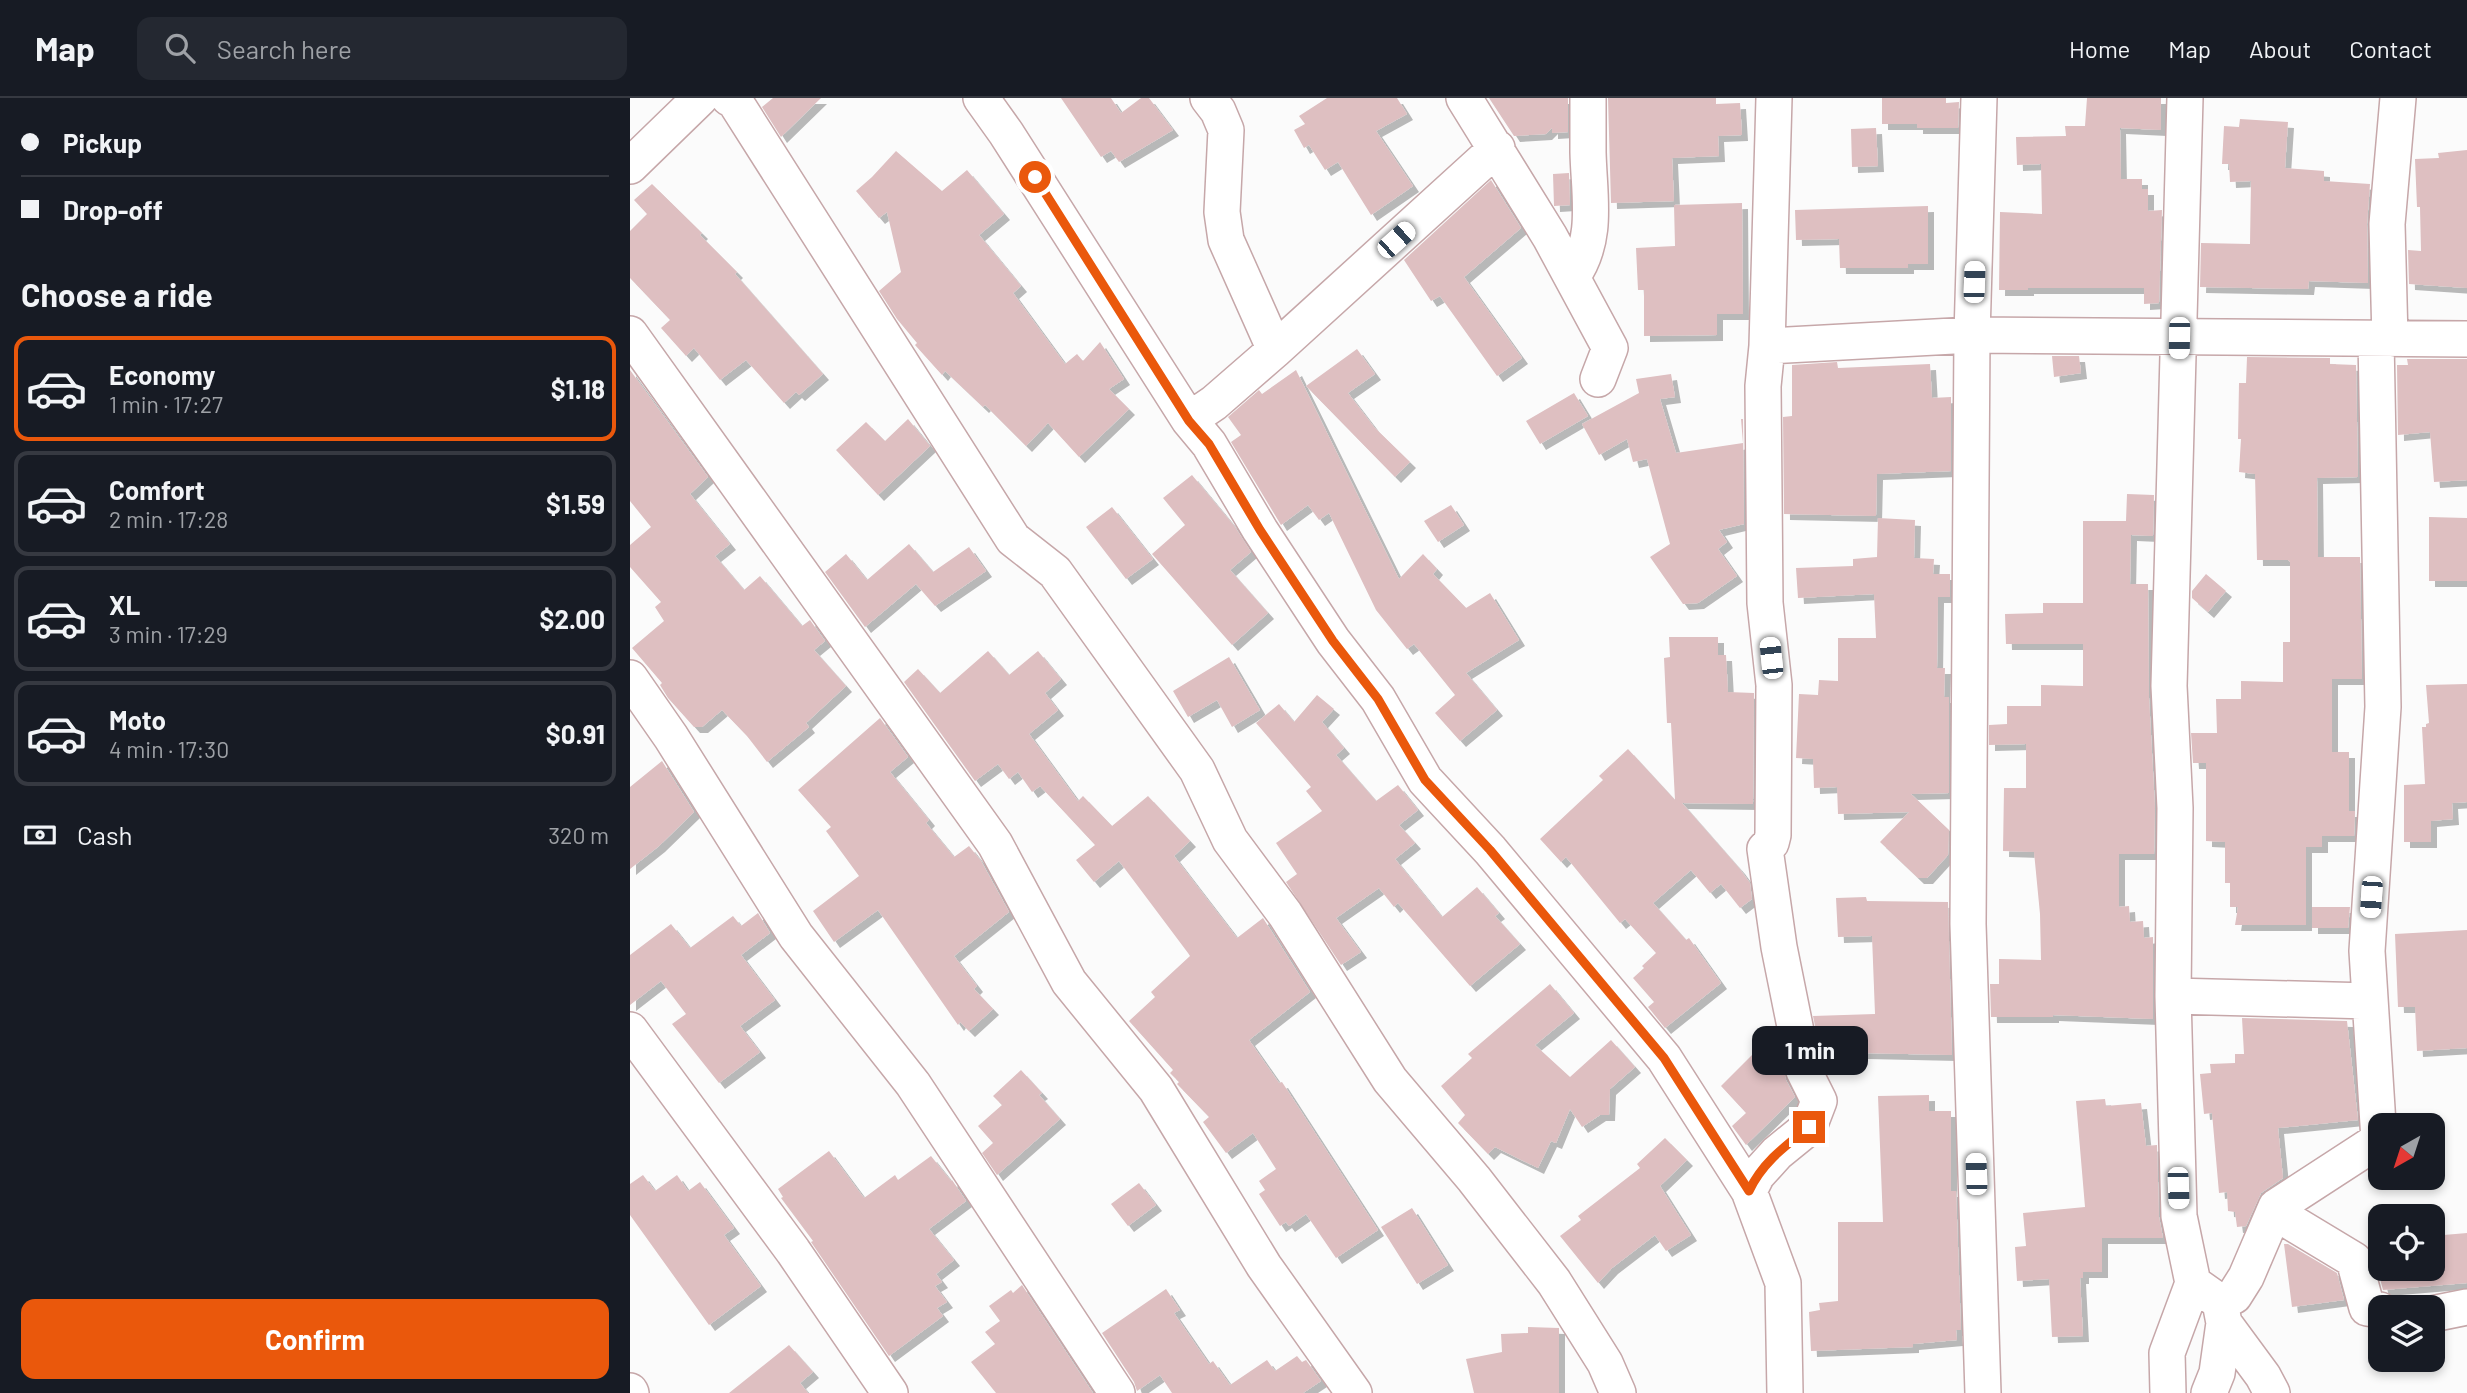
<!DOCTYPE html>
<meta charset="utf-8">
<style>
body{margin:0;font-family:Barlow,sans-serif;background:#242831;color:#f1f3f6;height:100vh;display:flex;flex-direction:column;font-size:26px;white-space:nowrap}
*{box-sizing:border-box;margin:0}
p{font-size:23px;color:#9ea1a6}
.icon{flex:none;width:38px;height:38px;fill:none;stroke:currentColor;stroke-width:2;stroke-linecap:round;stroke-linejoin:round}
.map{position:relative;flex:1;overflow:hidden}
.panel{display:flex;flex-direction:column;background:#171b24;width:630px}
.panel>*{flex:none}
.guide{display:grid;align-content:center;height:154px;padding:0 21px;background:#171b24}
.needle{width:46px;rotate:219deg}
.controls{position:absolute;left:1738px;top:1015px;display:grid;gap:14px}
.controls a{display:grid;place-items:center;width:77px;height:77px;border-radius:14px;background:#171b24;box-shadow:0 4px 10px #0003;font-size:35px}
.end{position:absolute;width:32px;height:32px;margin:-16px;border:9px solid #ea580c;background:#fff;box-shadow:0 0 0 4px #fff}
.from{border-radius:50%}
.bubble{position:absolute;height:49px;border-radius:14px;background:#171b24;box-shadow:0 4px 10px #0003;font-size:23px;font-weight:700;line-height:49px;text-align:center}
.car{position:absolute;width:21px;height:42px;margin:-21px -10px;border-radius:9px;box-shadow:0 0 5px 2px #0007;background:linear-gradient(#fff 24%,#345 0 40%,#fff 0 76%,#345 0 86%,#fff 0)}
.guide b{display:flex;align-items:center;gap:24px;height:66px;font-size:26px}
.guide b+b{border-top:2px solid #363941}
.guide i{width:18px;height:18px;background:#f1f3f6}
ul{padding:0;list-style:none}
li{display:flex;align-items:center;gap:21px;height:105px;margin:0 14px 10px;padding:0 7px;border:4px solid #363941;border-radius:14px}
li div{flex:1}
li b{display:block;font-size:26px}
li em{font-style:normal;font-weight:700}
li.current{border-color:#ea580c}
li>.icon{width:63px;height:63px;stroke-width:1.5}
h2{padding:0 21px;font-size:32px;line-height:84px}
.pay{display:flex;align-items:center;gap:18px;height:77px;padding:0 21px;font-size:26px}
.pay p{margin-inline-start:auto}
.cta{display:flex;gap:14px;margin-top:auto;padding:14px 21px}
.cta a{flex:1;height:80px;border-radius:14px;background:#ea580c;color:#fff;font-size:28px;font-weight:700;line-height:80px;text-align:center}
header{display:flex;align-items:center;gap:42px;box-sizing:border-box;height:98px;padding:0 35px;background:#171b24;border-bottom:2px solid #363941}
header strong{font-size:33px}
nav{display:flex;gap:38px;margin-inline-start:auto;font-size:24px}
.search{width:490px;height:63px;background:#242831;display:flex;align-items:center;gap:18px;box-sizing:border-box;padding:0 24px;border-radius:14px;color:#9ea1a6;font-size:26px}
main{display:flex;flex:1;min-height:0}
.map>svg:first-child{display:block}
.building{fill:#debfc1;filter:url(#shadow)}
.lines{fill:none;stroke-linecap:round;stroke-linejoin:round}
.minor-casing{stroke:#c6a7a9;stroke-width:38}
.minor{stroke:#fff;stroke-width:35}
.route{stroke:#ea580c;stroke-width:9}
</style>
<header>
<strong>Map</strong>
<div class="search"><svg class="icon" aria-label="search" viewBox="0 0 24 24"><circle cx="10" cy="10" r="6"/><path d="M15 15l6 6"/></svg>Search here</div>
<nav><a>Home</a><a>Map</a><a>About</a><a>Contact</a></nav>
</header>
<main>
<section class="panel">
<div class="guide">
<b><i class="from"></i>Pickup</b>
<b><i></i>Drop-off</b>
</div>
<h2>Choose a ride</h2>
<ul>
<li class="current"><svg class="icon" aria-label="car" viewBox="0 0 24 24"><path d="M5 17H2v-5l4-1 3-4h7l3 4 3 1v5h-3M9 17h6M6 11h13"/><circle cx="7" cy="17" r="2"/><circle cx="17" cy="17" r="2"/></svg><div><b>Economy</b><p>1 min · 17:27</p></div><em>$1.18</em></li>
<li><svg class="icon" aria-label="car" viewBox="0 0 24 24"><path d="M5 17H2v-5l4-1 3-4h7l3 4 3 1v5h-3M9 17h6M6 11h13"/><circle cx="7" cy="17" r="2"/><circle cx="17" cy="17" r="2"/></svg><div><b>Comfort</b><p>2 min · 17:28</p></div><em>$1.59</em></li>
<li><svg class="icon" aria-label="car" viewBox="0 0 24 24"><path d="M5 17H2v-5l4-1 3-4h7l3 4 3 1v5h-3M9 17h6M6 11h13"/><circle cx="7" cy="17" r="2"/><circle cx="17" cy="17" r="2"/></svg><div><b>XL</b><p>3 min · 17:29</p></div><em>$2.00</em></li>
<li><svg class="icon" aria-label="car" viewBox="0 0 24 24"><path d="M5 17H2v-5l4-1 3-4h7l3 4 3 1v5h-3M9 17h6M6 11h13"/><circle cx="7" cy="17" r="2"/><circle cx="17" cy="17" r="2"/></svg><div><b>Moto</b><p>4 min · 17:30</p></div><em>$0.91</em></li>
</ul>
<div class="pay"><svg class="icon" aria-label="cash" viewBox="0 0 24 24"><path d="M3 7h18v10H3z"/><circle cx="12" cy="12" r="2"/></svg>Cash<p>320 m</p></div>
<div class="cta"><a>Confirm</a></div>
</section>
<div class="map">
<svg width="1837" height="1295" viewBox="0 0 1837 1295">
<defs>
<filter id="shadow"><feDropShadow dx="6" dy="6" stdDeviation="0" flood-color="#0004"/></filter>
</defs>
<rect width="100%" height="100%" fill="#fbfbfb"/>
<path class="building" d="M 143,0 L 191,0 L 151,39 L 132,9 Z
M 431,0 L 481,0 L 491,15 L 511,0 L 519,0 L 543,32 L 489,64 L 481,53 L 471,59 Z
M 697,0 L 767,0 L 777,16 L 746,33 L 783,88 L 741,117 L 708,64 L 695,72 L 679,47 L 674,50 L 664,32 L 675,26 L 669,18 Z
M 859,0 L 938,0 L 938,34 L 922,35 L 922,30 L 916,36 L 884,38 Z
M 978,0 L 1086,0 L 1086,6 L 1110,5 L 1112,37 L 1088,38 L 1089,58 L 1042,60 L 1044,103 L 981,105 Z
M 1252,0 L 1316,0 L 1316,5 L 1329,4 L 1328,30 L 1287,30 L 1287,26 L 1252,26 Z
M 1457,0 L 1531,0 L 1531,32 L 1490,30 L 1491,81 L 1512,81 L 1512,91 L 1518,91 L 1518,113 L 1532,112 L 1529,205 L 1514,206 L 1514,190 L 1398,190 L 1398,192 L 1369,192 L 1370,114 L 1412,116 L 1411,66 L 1387,67 L 1386,39 L 1436,38 L 1435,28 L 1455,28 Z
M 1610,21 L 1658,24 L 1655,70 L 1694,73 L 1694,83 L 1740,86 L 1737,126 L 1738,185 L 1679,183 L 1678,191 L 1570,189 L 1571,145 L 1620,146 L 1621,83 L 1600,84 L 1599,66 L 1592,66 L 1594,28 L 1609,29 Z
M 1246,30 L 1248,68 L 1222,69 L 1221,31 Z
M 1837,52 L 1837,190 L 1779,186 L 1778,152 L 1791,153 L 1790,109 L 1787,109 L 1785,61 L 1809,60 L 1808,55 Z
M 266,53 L 312,93 L 337,72 L 374,116 L 349,137 L 391,188 L 383,195 L 435,266 L 447,256 L 453,263 L 470,244 L 494,281 L 479,291 L 499,311 L 449,359 L 418,325 L 396,348 L 355,307 L 353,309 L 315,273 L 312,277 L 285,247 L 287,245 L 267,221 L 249,193 L 271,174 L 257,114 L 249,120 L 226,93 L 242,79 Z
M 939,75 L 940,107 L 924,108 L 923,76 Z
M 861,82 L 891,130 L 834,179 L 892,260 L 867,278 L 810,198 L 801,203 L 774,162 Z
M 22,86 L 72,135 L 70,137 L 107,174 L 105,176 L 193,276 L 169,297 L 166,294 L 154,305 L 116,262 L 90,282 L 64,250 L 56,258 L 31,230 L 40,222 L 0,180 L 0,133 L 17,116 L 4,102 Z
M 1112,105 L 1113,216 L 1087,216 L 1087,237 L 1014,238 L 1014,192 L 1008,192 L 1006,150 L 1045,148 L 1044,107 Z
M 1298,108 L 1298,166 L 1278,166 L 1278,170 L 1210,170 L 1209,141 L 1166,142 L 1165,112 Z
M 727,251 L 745,276 L 718,295 L 744,329 L 780,364 L 765,379 L 676,288 Z
M 1422,258 L 1449,258 L 1451,275 L 1424,279 Z
M 1617,259 L 1700,260 L 1700,266 L 1726,267 L 1728,379 L 1687,380 L 1688,459 L 1730,459 L 1732,581 L 1702,581 L 1702,654 L 1719,654 L 1719,713 L 1725,713 L 1724,738 L 1692,738 L 1692,749 L 1676,749 L 1676,827 L 1605,827 L 1608,809 L 1600,809 L 1600,785 L 1595,785 L 1595,744 L 1576,743 L 1576,665 L 1563,665 L 1561,635 L 1587,635 L 1586,601 L 1611,601 L 1611,583 L 1653,584 L 1653,544 L 1660,544 L 1660,464 L 1658,462 L 1627,462 L 1625,376 L 1609,374 L 1611,341 L 1608,341 L 1609,285 L 1616,285 Z
M 1777,261 L 1837,261 L 1837,382 L 1804,384 L 1800,334 L 1768,337 L 1767,267 L 1778,267 Z
M 1207,264 L 1208,270 L 1300,266 L 1302,300 L 1321,299 L 1321,373 L 1247,376 L 1246,418 L 1154,416 L 1153,319 L 1162,318 L 1162,267 Z
M 0,272 L 78,379 L 60,396 L 100,446 L 85,458 L 114,492 L 130,478 L 172,528 L 180,522 L 195,543 L 184,552 L 216,588 L 176,625 L 179,629 L 137,664 L 117,638 L 92,612 L 72,629 L 64,629 L 38,600 L 30,587 L 32,585 L 2,550 L 34,523 L 25,509 L 31,504 L 0,469 L 0,447 L 21,429 L 0,403 Z
M 666,272 L 769,481 L 793,456 L 807,471 L 803,476 L 836,510 L 860,495 L 889,542 L 836,575 L 867,612 L 830,643 L 805,615 L 825,597 L 784,546 L 777,551 L 746,512 L 699,415 L 689,422 L 678,407 L 651,427 L 601,344 L 611,337 L 598,319 L 629,292 L 632,296 Z
M 1041,276 L 1045,299 L 1030,301 L 1046,355 L 1113,345 L 1111,321 L 1113,321 L 1114,426 L 1089,432 L 1097,444 L 1088,451 L 1107,478 L 1068,505 L 1053,506 L 1020,459 L 1040,446 L 1017,361 L 1003,364 L 997,341 L 969,357 L 952,326 L 1009,295 L 1006,281 Z
M 944,295 L 958,318 L 910,346 L 896,323 Z
M 278,321 L 300,348 L 248,397 L 206,352 L 236,324 L 255,343 Z
M 562,377 L 605,429 L 621,454 L 600,472 L 638,515 L 602,547 L 522,456 L 555,427 L 533,400 Z
M 1497,396 L 1524,397 L 1523,438 L 1501,437 L 1500,486 L 1518,486 L 1519,600 L 1525,710 L 1524,756 L 1489,756 L 1489,809 L 1499,808 L 1500,824 L 1513,823 L 1514,840 L 1523,839 L 1523,921 L 1423,917 L 1423,919 L 1361,919 L 1360,886 L 1369,886 L 1369,861 L 1411,862 L 1410,816 L 1404,754 L 1373,753 L 1374,690 L 1396,690 L 1396,646 L 1359,647 L 1359,627 L 1377,626 L 1377,608 L 1411,608 L 1411,587 L 1453,588 L 1453,546 L 1376,546 L 1375,516 L 1413,515 L 1413,505 L 1453,505 L 1453,423 L 1496,423 Z
M 821,407 L 834,427 L 808,444 L 794,423 Z
M 482,409 L 523,461 L 496,481 L 456,429 Z
M 1799,419 L 1837,420 L 1837,483 L 1799,483 Z
M 1248,420 L 1285,422 L 1284,460 L 1304,461 L 1303,476 L 1320,476 L 1320,499 L 1308,499 L 1307,570 L 1315,570 L 1314,599 L 1319,599 L 1319,695 L 1281,696 L 1319,732 L 1318,757 L 1297,780 L 1288,780 L 1250,744 L 1279,714 L 1208,716 L 1207,689 L 1184,690 L 1183,661 L 1166,660 L 1169,596 L 1188,597 L 1189,582 L 1208,583 L 1208,540 L 1246,540 L 1244,496 L 1168,500 L 1166,470 L 1223,468 L 1223,461 L 1247,459 Z
M 279,446 L 303,474 L 339,449 L 356,473 L 305,508 L 286,486 L 235,529 L 195,474 L 216,456 L 237,482 Z
M 1576,476 L 1596,493 L 1578,514 L 1562,500 L 1562,493 Z
M 1039,539 L 1088,539 L 1088,557 L 1096,557 L 1098,594 L 1124,595 L 1123,706 L 1052,705 L 1109,770 L 1120,785 L 1122,801 L 1110,810 L 1091,786 L 1080,795 L 1061,772 L 1023,805 L 1056,842 L 1059,840 L 1091,885 L 1035,930 L 1018,909 L 1024,904 L 1003,880 L 1014,870 L 1012,868 L 1026,855 L 995,821 L 990,825 L 936,759 L 931,764 L 910,741 L 973,682 L 969,678 L 998,651 L 1045,702 L 1041,625 L 1037,625 L 1034,560 L 1040,559 Z
M 358,553 L 379,577 L 408,553 L 431,581 L 415,595 L 428,612 L 399,636 L 448,703 L 453,698 L 482,728 L 518,698 L 560,743 L 544,758 L 607,840 L 633,820 L 680,894 L 619,942 L 649,985 L 652,984 L 748,1132 L 706,1160 L 676,1116 L 659,1128 L 656,1124 L 650,1128 L 629,1096 L 635,1092 L 629,1083 L 646,1071 L 623,1035 L 596,1055 L 573,1024 L 579,1019 L 547,986 L 549,984 L 540,975 L 543,972 L 499,923 L 525,899 L 521,894 L 560,858 L 558,855 L 489,763 L 464,784 L 446,762 L 465,747 L 410,688 L 402,694 L 388,674 L 379,681 L 368,666 L 345,683 L 274,584 L 288,571 L 310,595 Z
M 599,559 L 630,612 L 602,629 L 587,602 L 558,619 L 543,593 Z
M 1837,586 L 1837,704 L 1822,705 L 1823,721 L 1801,723 L 1801,744 L 1774,744 L 1774,687 L 1795,686 L 1792,629 L 1796,629 L 1796,626 L 1799,625 L 1796,587 Z
M 687,597 L 704,611 L 692,624 L 714,650 L 706,657 L 746,703 L 768,687 L 788,712 L 769,727 L 785,745 L 765,761 L 812,819 L 847,789 L 869,815 L 865,818 L 890,846 L 840,888 L 768,805 L 764,809 L 749,790 L 706,820 L 731,854 L 711,867 L 656,784 L 667,776 L 646,745 L 692,713 L 676,693 L 681,689 L 626,625 L 649,606 L 664,624 Z
M 250,620 L 278,659 L 260,674 L 299,722 L 296,725 L 324,759 L 339,748 L 351,763 L 379,814 L 324,858 L 347,888 L 344,891 L 363,911 L 339,933 L 330,924 L 328,927 L 248,812 L 204,844 L 183,813 L 229,778 L 196,733 L 201,729 L 168,692 Z
M 32,663 L 64,714 L 29,748 L 0,771 L 0,689 Z
M 1236,799 L 1237,803 L 1318,804 L 1322,957 L 1232,955 L 1191,957 L 1183,918 L 1245,916 L 1242,838 L 1208,839 L 1206,800 Z
M 1682,809 L 1720,809 L 1718,830 L 1682,830 Z
M 128,815 L 140,835 L 111,857 L 145,902 L 110,928 L 130,954 L 89,985 L 42,926 L 56,916 L 31,883 L 0,907 L 0,857 L 41,826 L 60,850 L 103,818 L 111,828 Z
M 1837,832 L 1837,950 L 1787,953 L 1785,909 L 1768,909 L 1765,836 Z
M 920,886 L 944,915 L 905,947 L 940,979 L 981,942 L 1005,969 L 980,991 L 979,1017 L 970,1017 L 952,1029 L 940,1011 L 926,1045 L 921,1043 L 908,1070 L 865,1049 L 858,1056 L 828,1025 L 835,1017 L 811,988 L 842,960 L 838,956 Z
M 1612,920 L 1717,923 L 1728,1022 L 1648,1030 L 1653,1080 L 1631,1095 L 1616,1128 L 1607,1129 L 1605,1114 L 1598,1113 L 1597,1094 L 1589,1095 L 1582,1015 L 1574,1016 L 1570,976 L 1581,975 L 1580,966 L 1605,965 L 1605,956 L 1614,956 Z
M 1134,945 L 1152,964 L 1156,982 L 1165,999 L 1116,1047 L 1102,1028 L 1116,1015 L 1091,988 Z
M 391,972 L 412,995 L 409,997 L 430,1021 L 367,1077 L 352,1055 L 363,1045 L 348,1028 L 372,1007 L 363,998 Z
M 1299,997 L 1299,1013 L 1321,1013 L 1321,1093 L 1326,1093 L 1331,1232 L 1326,1232 L 1327,1242 L 1283,1246 L 1283,1249 L 1181,1253 L 1179,1214 L 1190,1212 L 1189,1205 L 1208,1203 L 1208,1124 L 1253,1124 L 1248,998 Z
M 1475,1001 L 1476,1008 L 1511,1005 L 1516,1048 L 1527,1047 L 1529,1119 L 1533,1140 L 1472,1140 L 1472,1174 L 1453,1174 L 1453,1180 L 1450,1180 L 1453,1238 L 1422,1239 L 1419,1181 L 1387,1183 L 1385,1149 L 1396,1148 L 1393,1115 L 1455,1109 L 1446,1003 Z
M 1035,1040 L 1057,1062 L 1030,1088 L 1061,1137 L 1036,1153 L 1025,1137 L 982,1170 L 968,1185 L 930,1138 L 951,1122 L 948,1118 L 1010,1070 L 1007,1066 Z
M 199,1053 L 234,1100 L 265,1077 L 268,1082 L 301,1058 L 321,1083 L 322,1082 L 336,1103 L 299,1131 L 324,1162 L 306,1176 L 312,1184 L 305,1188 L 317,1204 L 307,1210 L 313,1218 L 259,1258 L 181,1144 L 183,1143 L 151,1100 L 153,1099 L 148,1091 Z
M 13,1077 L 25,1093 L 47,1077 L 58,1093 L 70,1084 L 104,1130 L 94,1137 L 131,1188 L 79,1227 L 0,1117 L 0,1086 Z
M 509,1085 L 526,1107 L 498,1128 L 481,1106 Z
M 782,1110 L 818,1167 L 787,1186 L 751,1129 Z
M 1837,1135 L 1837,1185 L 1753,1192 L 1748,1173 L 1802,1171 L 1802,1138 Z
M 1654,1146 L 1658,1146 L 1707,1175 L 1714,1202 L 1662,1209 Z
M 392,1187 L 463,1295 L 366,1295 L 341,1264 L 365,1246 L 355,1234 L 370,1223 L 359,1208 L 381,1192 L 383,1195 Z
M 536,1191 L 550,1212 L 544,1215 L 579,1266 L 583,1263 L 600,1287 L 637,1262 L 645,1273 L 667,1258 L 672,1264 L 676,1262 L 691,1283 L 673,1295 L 542,1295 L 530,1277 L 507,1293 L 504,1284 L 472,1235 Z
M 898,1229 L 929,1230 L 929,1295 L 844,1295 L 836,1261 L 872,1254 L 871,1236 L 898,1235 Z
M 159,1247 L 183,1274 L 170,1285 L 178,1295 L 99,1295 Z"/>
<g class="lines">
<g class="minor-casing">
<path id="minor" d="M 99,0 L 104,2 L 383,441 L 425,474 L 567,672 L 600,742 L 655,816 L 760,982 L 844,1081 L 924,1184 L 975,1265 L 988,1295
M 351,0 L 376,35 L 559,322
M 578,0 L 588,13 L 596,32 L 592,114 L 596,142 L 645,252
M 834,0 L 920,139 L 980,250 L 968,281
M 1349,0 L 1342,237 L 1338,826 L 1353,1295
M 1555,0 L 1539,588 L 1545,710 L 1543,898 L 1549,1118 L 1563,1185 L 1590,1204
M 867,50 L 645,252 L 584,305 L 559,322 L 579,346 L 630,432 L 703,543 L 748,601 L 795,682 L 860,752 L 1034,960 L 1119,1093 L 1153,1185 L 1155,1295
M 0,68 L 70,0
M 942,179 C 969,141 959,98 958,54 C 958,36 958,18 958,0
M 0,236 L 365,746 L 439,884 L 526,991 L 634,1168 L 724,1295
M 1760,241 L 1757,126 L 1768,0
M 1137,248 L 1144,0
M 0,580 L 41,639 L 166,838 L 283,986 L 487,1295
M 1543,898 L 1740,903
M 0,932 L 163,1153 L 260,1295
M 1119,1093 L 1127,1077 L 1147,1055 L 1179,1029 L 1189,1003 L 1174,973 L 1149,849 L 1135,751 L 1141,745 L 1143,737 L 1144,587 L 1135,505 L 1133,288 L 1137,248 L 1342,237 L 1837,241
M 1646,1109 L 1661,1124 L 1724,1162 L 1737,1210 L 1750,1212
M 1802,1216 L 1837,1209
M 0,1293 L 1,1295
M 1538,1295 L 1537,1255 L 1563,1185
M 1579,1295 L 1587,1275 L 1594,1225
M 1642,1295 L 1633,1278 L 1594,1225 L 1590,1204 L 1604,1198 L 1616,1179 L 1646,1109 L 1749,1042 L 1737,853 L 1753,609 L 1746,241"/>
</g>
<use href="#minor" class="minor"/>
</g>
<g class="lines">
<path class="route" d="M 405,79 L 559,323 L 579,346 L 630,432 L 703,543 L 748,601 L 795,682 L 860,752 L 1034,960 L 1119,1093 C 1132,1065 1155,1048 1179,1029"/>
</g>
</svg>
<div class="controls">
<a><svg class="needle" viewBox="-14 -14 28 28"><path d="M0-13l5 13h-10z" fill="#e53935"/><path d="M0 13l5-13h-10z" fill="#9ea1a6"/></svg></a>
<a><svg class="icon" aria-label="locate" viewBox="0 0 24 24"><circle cx="12" cy="12" r="6"/><path d="M12 2v4M12 18v4M2 12h4M18 12h4"/></svg></a>
<a><svg class="icon" aria-label="layers" viewBox="0 0 24 24"><path d="M12 4l9 5-9 5-9-5zM3 14l9 5 9-5"/></svg></a>
</div>
<i class="end from" style="left:405px;top:79px"></i>
<i class="end" style="left:1179px;top:1029px"></i>
<div class="bubble" style="left:1122px;top:928px;width:116px">1 min</div>
<i class="car" style="left:766px;top:142px;rotate:48deg"></i>
<i class="car" style="left:1344px;top:184px;rotate:2deg"></i>
<i class="car" style="left:1549px;top:240px;rotate:181deg"></i>
<i class="car" style="left:1141px;top:560px;rotate:354deg"></i>
<i class="car" style="left:1741px;top:799px;rotate:184deg"></i>
<i class="car" style="left:1346px;top:1076px;rotate:358deg"></i>
<i class="car" style="left:1548px;top:1090px;rotate:178deg"></i>
</div>
</main>
